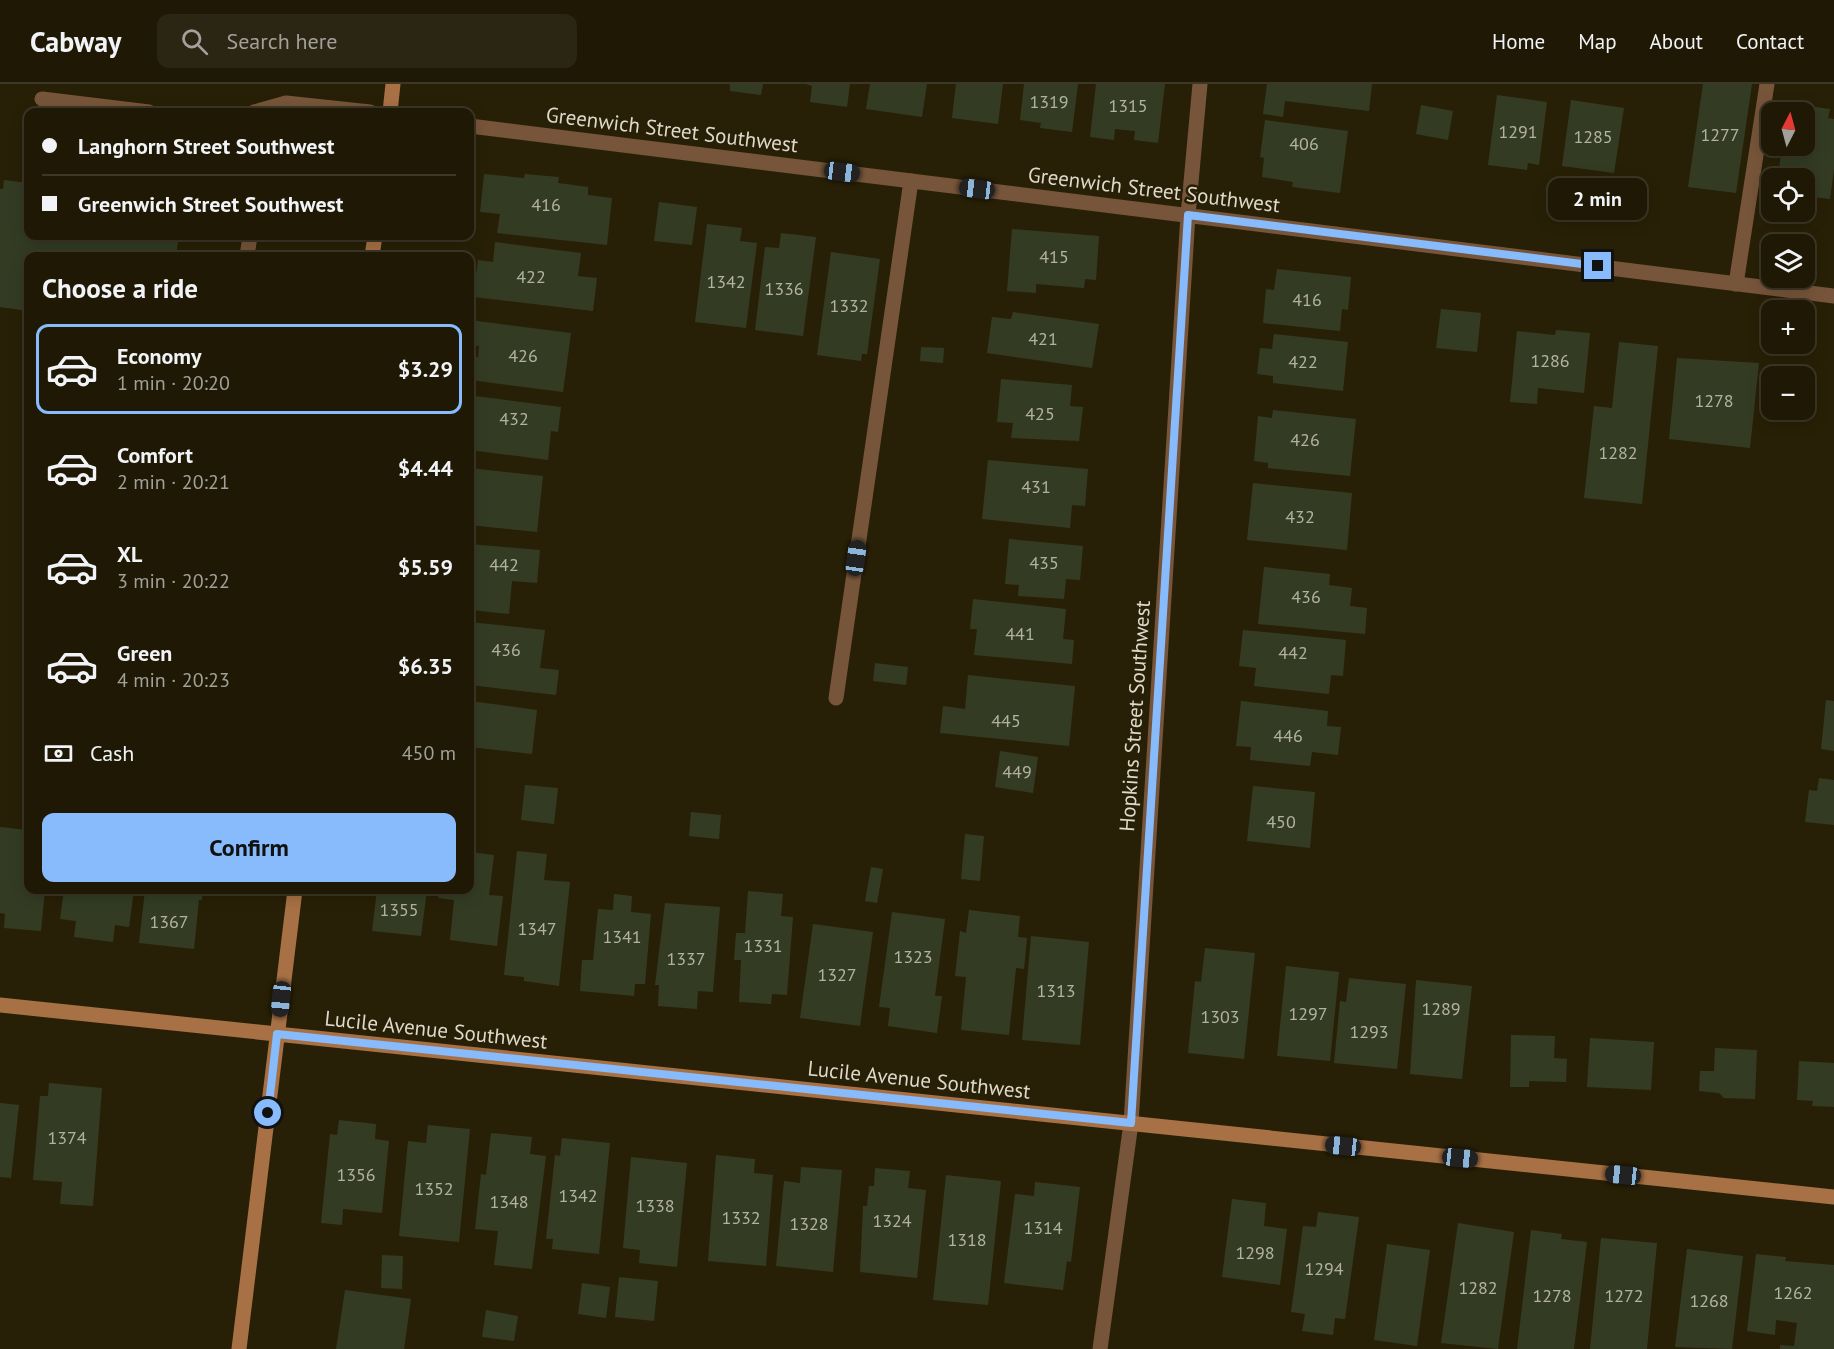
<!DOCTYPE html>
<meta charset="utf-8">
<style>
body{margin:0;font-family:"PT Sans",sans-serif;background:#2b2513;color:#f1f3f6;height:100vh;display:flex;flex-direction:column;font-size:22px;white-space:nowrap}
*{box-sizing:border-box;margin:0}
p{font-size:20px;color:#a1a09a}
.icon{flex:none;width:33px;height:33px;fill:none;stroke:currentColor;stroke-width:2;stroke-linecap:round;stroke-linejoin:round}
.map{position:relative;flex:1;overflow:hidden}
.side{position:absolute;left:24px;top:168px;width:450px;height:642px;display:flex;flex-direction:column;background:#1e1804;border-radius:12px;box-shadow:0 3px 15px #0003,0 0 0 2px #3c3726}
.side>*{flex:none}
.guide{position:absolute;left:24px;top:24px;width:450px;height:132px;border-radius:12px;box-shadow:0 3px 15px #0003,0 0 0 2px #3c3726;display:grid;align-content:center;height:132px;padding:0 18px;background:#1e1804}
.needle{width:39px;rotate:6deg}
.tools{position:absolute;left:1761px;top:18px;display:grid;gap:12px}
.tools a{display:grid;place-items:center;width:54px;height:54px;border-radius:12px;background:#1e1804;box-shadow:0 3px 15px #0003,0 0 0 2px #3c3726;font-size:30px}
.end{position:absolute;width:27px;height:27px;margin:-14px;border:8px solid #87bbfb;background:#111;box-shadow:0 0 0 3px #111}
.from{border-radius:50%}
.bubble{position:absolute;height:42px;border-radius:12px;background:#1e1804;box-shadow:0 3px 15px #0003,0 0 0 2px #3c3726;font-size:20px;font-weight:800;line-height:42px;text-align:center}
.car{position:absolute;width:18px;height:36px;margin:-18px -9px;border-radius:8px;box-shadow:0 0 4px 2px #0007;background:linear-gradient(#222 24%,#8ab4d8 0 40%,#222 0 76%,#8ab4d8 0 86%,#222 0)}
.guide b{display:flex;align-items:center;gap:21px;height:57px;font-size:22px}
.guide b+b{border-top:2px solid #3c3726}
.guide i{width:15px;height:15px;background:#f1f3f6}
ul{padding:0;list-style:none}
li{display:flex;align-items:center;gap:18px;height:90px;margin:0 12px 9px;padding:0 6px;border:3px solid transparent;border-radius:12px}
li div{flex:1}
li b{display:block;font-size:22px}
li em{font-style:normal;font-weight:800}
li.selected{border-color:#87bbfb}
li>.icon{width:54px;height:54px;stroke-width:1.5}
h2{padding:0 18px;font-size:27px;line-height:72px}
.pay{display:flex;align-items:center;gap:15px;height:66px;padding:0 18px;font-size:22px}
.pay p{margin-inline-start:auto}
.primary-button{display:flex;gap:12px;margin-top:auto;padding:12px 18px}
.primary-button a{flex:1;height:69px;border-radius:12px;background:#87bbfb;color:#111;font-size:24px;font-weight:800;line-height:69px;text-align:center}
header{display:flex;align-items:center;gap:36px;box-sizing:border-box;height:84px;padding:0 30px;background:#1e1804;border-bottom:2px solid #3c3726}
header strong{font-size:28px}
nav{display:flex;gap:33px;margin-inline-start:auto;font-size:21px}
.search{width:420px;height:54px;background:#2b2513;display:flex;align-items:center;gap:15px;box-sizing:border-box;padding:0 21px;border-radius:12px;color:#a1a09a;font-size:22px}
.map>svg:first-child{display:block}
.building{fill:#333c23}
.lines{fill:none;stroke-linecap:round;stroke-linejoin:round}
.lane{stroke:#77553a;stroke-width:15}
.street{stroke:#77553a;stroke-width:15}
.secondary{stroke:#a87145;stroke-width:15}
.route{stroke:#87bbfb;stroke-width:8}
.labels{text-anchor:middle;stroke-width:5;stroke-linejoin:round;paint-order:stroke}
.number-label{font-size:18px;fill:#b3b2a0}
.street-label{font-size:21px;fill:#ded9ca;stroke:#282006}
</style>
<header>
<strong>Cabway</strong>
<div class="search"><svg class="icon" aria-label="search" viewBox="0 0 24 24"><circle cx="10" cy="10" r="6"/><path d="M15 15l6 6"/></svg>Search here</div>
<nav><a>Home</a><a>Map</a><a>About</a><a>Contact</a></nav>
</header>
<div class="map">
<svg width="1834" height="1265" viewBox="0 0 1834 1265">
<rect width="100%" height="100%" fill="#282006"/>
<path class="building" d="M 730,0 L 763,0 L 761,11 L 730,7 Z
M 806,0 L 850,0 L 847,23 L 810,18 L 812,2 Z
M 870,0 L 927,0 L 922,33 L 866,25 Z
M 956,0 L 1003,0 L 998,40 L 952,34 Z
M 1024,0 L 1078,0 L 1072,48 L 1040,44 L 1041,39 L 1020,36 Z
M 1096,0 L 1165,0 L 1158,59 L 1134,56 L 1135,47 L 1115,45 L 1114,56 L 1090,53 Z
M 1267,0 L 1372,0 L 1369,27 L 1285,17 L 1283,33 L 1263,30 Z
M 1703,0 L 1752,0 L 1736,109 L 1688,103 Z
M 1497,11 L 1547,18 L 1539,81 L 1528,79 L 1527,86 L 1488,81 Z
M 1571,16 L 1624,24 L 1614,89 L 1562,82 Z
M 1788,19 L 1830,25 L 1828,34 L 1834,35 L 1834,85 L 1830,115 L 1813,113 L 1811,128 L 1804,127 L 1804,94 L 1778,94 L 1782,62 L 1804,62 L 1804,28 L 1787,28 Z
M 1421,21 L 1453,27 L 1448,56 L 1416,50 Z
M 1265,36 L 1348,47 L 1340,109 L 1292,103 L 1293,98 L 1262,93 L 1264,74 L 1260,73 Z
M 484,90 L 524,94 L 525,90 L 559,93 L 558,99 L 588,103 L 588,111 L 612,114 L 607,161 L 497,149 L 500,130 L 480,128 Z
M 4,96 L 28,99 L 28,152 L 179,152 L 176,172 L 28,172 L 28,227 L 0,223 L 0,105 L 3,105 Z
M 659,118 L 697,123 L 692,161 L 654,157 Z
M 707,140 L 742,144 L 740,157 L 757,159 L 746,244 L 695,238 Z
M 1012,145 L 1099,152 L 1096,196 L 1085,195 L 1084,204 L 1036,200 L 1036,209 L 1007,207 Z
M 781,149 L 816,153 L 803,252 L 755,246 L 765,163 L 779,164 Z
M 495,158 L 581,169 L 578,192 L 597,194 L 593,227 L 473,213 L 478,176 L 493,178 Z
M 831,168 L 880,175 L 867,270 L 862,270 L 861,277 L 817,271 Z
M 1277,185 L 1351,193 L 1348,226 L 1342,225 L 1340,247 L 1263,239 L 1266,205 L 1274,206 Z
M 1441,225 L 1481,229 L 1477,268 L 1436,264 Z
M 1013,228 L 1099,240 L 1092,284 L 987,269 L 992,233 L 1011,235 Z
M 470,236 L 571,249 L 563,308 L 470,296 L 470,272 L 478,273 L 479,262 L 470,261 Z
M 1556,246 L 1590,249 L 1584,309 L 1538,304 L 1537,320 L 1510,318 L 1517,247 L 1555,251 Z
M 1274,250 L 1348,258 L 1343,307 L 1273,299 L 1273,292 L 1257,290 L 1260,264 L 1272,265 Z
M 1619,258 L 1658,262 L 1642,420 L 1584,414 L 1594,322 L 1612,324 Z
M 921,263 L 944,264 L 943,279 L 920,277 Z
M 1677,274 L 1759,279 L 1750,364 L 1669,355 Z
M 1001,295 L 1072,301 L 1070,322 L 1083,323 L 1079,357 L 1011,354 L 1013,339 L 997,338 Z
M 475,312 L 561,323 L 558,348 L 551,347 L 548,376 L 470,366 L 470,319 L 474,319 Z
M 1273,326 L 1356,335 L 1350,392 L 1268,384 L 1268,379 L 1254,377 L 1258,332 L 1272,334 Z
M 988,376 L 1088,385 L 1085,422 L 1072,421 L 1070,444 L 982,435 Z
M 470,384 L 543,392 L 537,448 L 470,441 Z
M 1253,399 L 1352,409 L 1347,466 L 1247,456 Z
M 1009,455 L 1083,462 L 1080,496 L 1066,495 L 1064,515 L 1018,512 L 1019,501 L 1005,500 Z
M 470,460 L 540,466 L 537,499 L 512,497 L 509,530 L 470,526 Z
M 1264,483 L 1330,490 L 1329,501 L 1352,504 L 1350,522 L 1367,524 L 1365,550 L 1258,540 Z
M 973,515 L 1066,525 L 1063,555 L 1074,556 L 1072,580 L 974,571 L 977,545 L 970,545 Z
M 470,538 L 545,546 L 540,584 L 559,586 L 556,611 L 470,601 Z
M 1243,546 L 1346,556 L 1343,592 L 1331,591 L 1329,610 L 1254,602 L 1256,584 L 1239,582 Z
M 875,579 L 908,583 L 906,601 L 873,597 Z
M 968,591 L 1075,602 L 1069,662 L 940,649 L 943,622 L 965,625 Z
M 1826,616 L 1834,617 L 1834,667 L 1821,665 Z
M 470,617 L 537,626 L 532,670 L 470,663 Z
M 1241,617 L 1328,627 L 1327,642 L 1341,643 L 1338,671 L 1312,668 L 1310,682 L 1250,676 L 1251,663 L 1236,662 Z
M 1000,667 L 1038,673 L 1033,709 L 995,703 Z
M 1819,694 L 1834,696 L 1834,741 L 1805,738 L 1809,706 L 1817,707 Z
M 525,701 L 558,704 L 554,740 L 521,736 Z
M 1253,702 L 1315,708 L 1310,764 L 1247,757 Z
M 691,728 L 721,731 L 719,755 L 689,752 Z
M 0,743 L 28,746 L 28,806 L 45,806 L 41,847 L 4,844 L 5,830 L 0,829 Z
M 965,750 L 984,752 L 980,797 L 961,795 Z
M 517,767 L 547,770 L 544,796 L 570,798 L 559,902 L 524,897 L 524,893 L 504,891 Z
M 470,768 L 494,771 L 489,811 L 503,812 L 497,862 L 450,856 L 454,816 L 438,814 L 439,806 L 470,806 Z
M 871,783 L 883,785 L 877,819 L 865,817 Z
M 64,806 L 134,806 L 129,843 L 115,841 L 113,858 L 74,853 L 76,837 L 60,835 Z
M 145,806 L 203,806 L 202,816 L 199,816 L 194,865 L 139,859 Z
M 377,806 L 427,806 L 421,852 L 372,847 Z
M 748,807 L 783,810 L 781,832 L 793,833 L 787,911 L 772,910 L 771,920 L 739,918 L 741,876 L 734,876 L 736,849 L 745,849 Z
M 614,810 L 632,812 L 631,828 L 651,830 L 645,900 L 635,900 L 634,912 L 580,907 L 582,876 L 593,876 L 598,825 L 613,826 Z
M 665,819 L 720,823 L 713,908 L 698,907 L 697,925 L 658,922 L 659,901 L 655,901 Z
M 969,826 L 1020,832 L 1018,853 L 1027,854 L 1024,885 L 1016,884 L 1009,951 L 961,946 L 966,893 L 955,892 L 960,847 L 966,849 Z
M 892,828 L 945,835 L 935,912 L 942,912 L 937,949 L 888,942 L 890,924 L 879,923 Z
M 813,840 L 873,848 L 860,942 L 800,934 Z
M 1031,852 L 1089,858 L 1080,961 L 1022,956 Z
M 1205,864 L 1255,869 L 1244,975 L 1188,969 L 1195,897 L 1201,898 Z
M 1286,882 L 1339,888 L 1330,977 L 1277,972 Z
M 1349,894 L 1406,900 L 1397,985 L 1334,979 L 1340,917 L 1346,918 Z
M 1416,896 L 1472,902 L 1462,995 L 1410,990 Z
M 1511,951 L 1555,952 L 1554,974 L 1567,975 L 1566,998 L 1529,997 L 1529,1003 L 1510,1003 Z
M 1590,954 L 1654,958 L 1651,1006 L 1587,1003 Z
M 1715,964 L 1757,966 L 1755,1015 L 1724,1014 L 1719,1009 L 1699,1007 L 1700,987 L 1714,987 Z
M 1799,977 L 1834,979 L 1834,1023 L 1812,1022 L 1813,1017 L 1797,1016 Z
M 49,999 L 102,1004 L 93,1122 L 60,1120 L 62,1098 L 33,1096 L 40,1012 L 48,1012 Z
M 0,1019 L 19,1021 L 11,1094 L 0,1093 Z
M 339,1036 L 376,1040 L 375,1055 L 389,1057 L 382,1129 L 343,1125 L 342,1141 L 321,1139 L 330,1050 L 337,1051 Z
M 428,1041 L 470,1045 L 459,1158 L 399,1152 L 408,1057 L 426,1059 Z
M 491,1049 L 532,1053 L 530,1070 L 546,1072 L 532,1185 L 494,1181 L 498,1147 L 475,1145 L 481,1090 L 486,1091 Z
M 562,1054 L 610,1059 L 599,1170 L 552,1165 L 553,1155 L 546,1155 L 555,1071 L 560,1072 Z
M 716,1071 L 755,1075 L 754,1089 L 773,1091 L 766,1182 L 708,1177 Z
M 631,1073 L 687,1079 L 677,1183 L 639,1179 L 640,1166 L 623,1164 Z
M 801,1083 L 842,1086 L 833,1188 L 776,1182 L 784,1097 L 800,1099 Z
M 875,1084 L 910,1087 L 908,1104 L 926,1106 L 917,1194 L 860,1188 L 863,1122 L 867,1122 L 869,1102 L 874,1102 Z
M 946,1091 L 1001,1097 L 988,1221 L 933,1216 Z
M 1035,1098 L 1080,1103 L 1071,1178 L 1067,1177 L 1063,1206 L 1004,1199 L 1015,1110 L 1034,1112 Z
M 1232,1115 L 1266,1119 L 1264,1142 L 1287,1145 L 1280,1201 L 1222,1193 Z
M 1318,1128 L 1359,1133 L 1345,1235 L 1335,1234 L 1333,1251 L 1302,1247 L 1305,1230 L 1291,1228 L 1303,1142 L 1316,1143 Z
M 1458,1139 L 1514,1148 L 1498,1265 L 1441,1259 Z
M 1531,1146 L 1562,1150 L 1561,1155 L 1587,1158 L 1574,1265 L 1517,1265 Z
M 1601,1154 L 1657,1159 L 1647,1265 L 1590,1265 Z
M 1387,1160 L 1430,1166 L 1417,1262 L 1374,1256 Z
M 1687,1165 L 1743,1172 L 1732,1265 L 1675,1263 Z
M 1756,1170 L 1786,1173 L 1785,1177 L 1834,1181 L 1834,1265 L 1780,1265 L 1780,1261 L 1794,1262 L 1797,1239 L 1776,1236 L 1775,1251 L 1747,1247 Z
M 382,1171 L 403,1172 L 402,1205 L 381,1204 Z
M 619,1193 L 658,1197 L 654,1237 L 615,1233 Z
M 582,1199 L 610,1203 L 606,1234 L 578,1230 Z
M 345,1206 L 411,1215 L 404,1265 L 336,1265 Z
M 486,1226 L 518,1232 L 514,1257 L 482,1253 Z"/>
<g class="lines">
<path class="lane" d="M 42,15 L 149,28
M 254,28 L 286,19 L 370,28
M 247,172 L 250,152
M 1736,200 L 1767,0
M 836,614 L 911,97"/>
<path class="street" d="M 470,42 L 1834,212
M 1100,1265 L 1131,1039 L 1188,131 L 1200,0"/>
<path class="secondary" d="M 390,28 L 393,0
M 372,172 L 375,152
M 0,921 L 1834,1113
M 239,1265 L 295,806"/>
</g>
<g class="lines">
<path class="route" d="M 268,1029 L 277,950 L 1131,1039 L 1188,131 L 1598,182"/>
</g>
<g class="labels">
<g class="number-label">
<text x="1049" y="24">1319</text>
<text x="1128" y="28">1315</text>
<text x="1518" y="54">1291</text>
<text x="1720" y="57">1277</text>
<text x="1593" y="59">1285</text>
<text x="1304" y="66">406</text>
<text x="546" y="127">416</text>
<text x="1054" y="179">415</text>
<text x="531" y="199">422</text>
<text x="726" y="204">1342</text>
<text x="784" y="211">1336</text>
<text x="1307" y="222">416</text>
<text x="849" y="228">1332</text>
<text x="1043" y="261">421</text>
<text x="523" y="278">426</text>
<text x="1550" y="283">1286</text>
<text x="1303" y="284">422</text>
<text x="1714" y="323">1278</text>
<text x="1040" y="336">425</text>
<text x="514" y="341">432</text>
<text x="1305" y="362">426</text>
<text x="1618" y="375">1282</text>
<text x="1036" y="409">431</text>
<text x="1300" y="439">432</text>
<text x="1044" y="485">435</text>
<text x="504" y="487">442</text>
<text x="1306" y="519">436</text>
<text x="1020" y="556">441</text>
<text x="506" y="572">436</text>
<text x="1293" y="575">442</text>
<text x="1006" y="643">445</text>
<text x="1288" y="658">446</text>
<text x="1017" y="694">449</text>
<text x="1281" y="744">450</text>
<text x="399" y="832">1355</text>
<text x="169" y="844">1367</text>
<text x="537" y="851">1347</text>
<text x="622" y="859">1341</text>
<text x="763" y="868">1331</text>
<text x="913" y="879">1323</text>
<text x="686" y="881">1337</text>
<text x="837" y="897">1327</text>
<text x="1056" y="913">1313</text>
<text x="1441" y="931">1289</text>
<text x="1308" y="936">1297</text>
<text x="1220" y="939">1303</text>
<text x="1369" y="954">1293</text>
<text x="67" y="1060">1374</text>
<text x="356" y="1097">1356</text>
<text x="434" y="1111">1352</text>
<text x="578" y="1118">1342</text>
<text x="509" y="1124">1348</text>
<text x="655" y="1128">1338</text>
<text x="741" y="1140">1332</text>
<text x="892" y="1143">1324</text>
<text x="809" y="1146">1328</text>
<text x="1043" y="1150">1314</text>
<text x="967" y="1162">1318</text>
<text x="1255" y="1175">1298</text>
<text x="1324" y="1191">1294</text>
<text x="1478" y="1210">1282</text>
<text x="1793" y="1215">1262</text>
<text x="1552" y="1218">1278</text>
<text x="1624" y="1218">1272</text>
<text x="1709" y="1223">1268</text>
</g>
<g class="street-label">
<text transform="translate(672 46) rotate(7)" y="7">Greenwich Street Southwest</text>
<text transform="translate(1154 106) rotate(7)" y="7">Greenwich Street Southwest</text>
<text transform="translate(1135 632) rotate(-86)" y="7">Hopkins Street Southwest</text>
<text transform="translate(436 946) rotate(6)" y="7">Lucile Avenue Southwest</text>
<text transform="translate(919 996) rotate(6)" y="7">Lucile Avenue Southwest</text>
</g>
</g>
</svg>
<div class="tools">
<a><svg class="needle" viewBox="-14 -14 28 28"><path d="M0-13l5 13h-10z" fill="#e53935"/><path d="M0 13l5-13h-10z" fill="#a1a09a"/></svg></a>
<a><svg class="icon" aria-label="locate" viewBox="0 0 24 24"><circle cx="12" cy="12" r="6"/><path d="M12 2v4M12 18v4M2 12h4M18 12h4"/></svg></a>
<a><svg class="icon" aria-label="layers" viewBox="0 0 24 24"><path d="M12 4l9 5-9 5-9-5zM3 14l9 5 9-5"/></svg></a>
<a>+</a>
<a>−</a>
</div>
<i class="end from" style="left:268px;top:1029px"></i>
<i class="end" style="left:1598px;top:182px"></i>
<div class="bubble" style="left:1548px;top:94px;width:99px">2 min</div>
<i class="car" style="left:842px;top:88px;rotate:97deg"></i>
<i class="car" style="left:977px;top:105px;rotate:277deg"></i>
<i class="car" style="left:856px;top:474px;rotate:8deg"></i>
<i class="car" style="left:281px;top:915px;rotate:186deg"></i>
<i class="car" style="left:1343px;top:1062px;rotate:276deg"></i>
<i class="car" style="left:1460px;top:1074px;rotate:96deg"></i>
<i class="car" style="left:1623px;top:1091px;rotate:276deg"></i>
<div class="guide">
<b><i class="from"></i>Langhorn Street Southwest</b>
<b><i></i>Greenwich Street Southwest</b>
</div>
<section class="side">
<h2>Choose a ride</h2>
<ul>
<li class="selected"><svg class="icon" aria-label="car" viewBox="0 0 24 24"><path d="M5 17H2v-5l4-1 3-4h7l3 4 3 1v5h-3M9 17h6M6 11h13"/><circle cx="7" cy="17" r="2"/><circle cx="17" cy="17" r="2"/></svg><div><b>Economy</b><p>1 min · 20:20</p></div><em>$3.29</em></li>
<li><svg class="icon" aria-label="car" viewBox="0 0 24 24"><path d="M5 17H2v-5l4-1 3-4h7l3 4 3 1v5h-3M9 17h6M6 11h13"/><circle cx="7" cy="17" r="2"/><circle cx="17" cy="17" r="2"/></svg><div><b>Comfort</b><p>2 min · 20:21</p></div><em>$4.44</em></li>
<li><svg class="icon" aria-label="car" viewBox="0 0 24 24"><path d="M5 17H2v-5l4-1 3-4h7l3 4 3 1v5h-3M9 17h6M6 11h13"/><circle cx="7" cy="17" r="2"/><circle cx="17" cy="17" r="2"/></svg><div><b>XL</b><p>3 min · 20:22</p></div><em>$5.59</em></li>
<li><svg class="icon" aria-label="car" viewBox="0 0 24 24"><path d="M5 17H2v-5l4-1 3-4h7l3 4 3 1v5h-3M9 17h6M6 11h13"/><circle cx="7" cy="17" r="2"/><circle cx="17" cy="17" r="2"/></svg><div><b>Green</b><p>4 min · 20:23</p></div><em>$6.35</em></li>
</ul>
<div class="pay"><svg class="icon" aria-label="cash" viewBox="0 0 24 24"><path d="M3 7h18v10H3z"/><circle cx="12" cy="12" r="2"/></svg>Cash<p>450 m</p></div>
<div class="primary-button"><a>Confirm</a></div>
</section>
</div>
